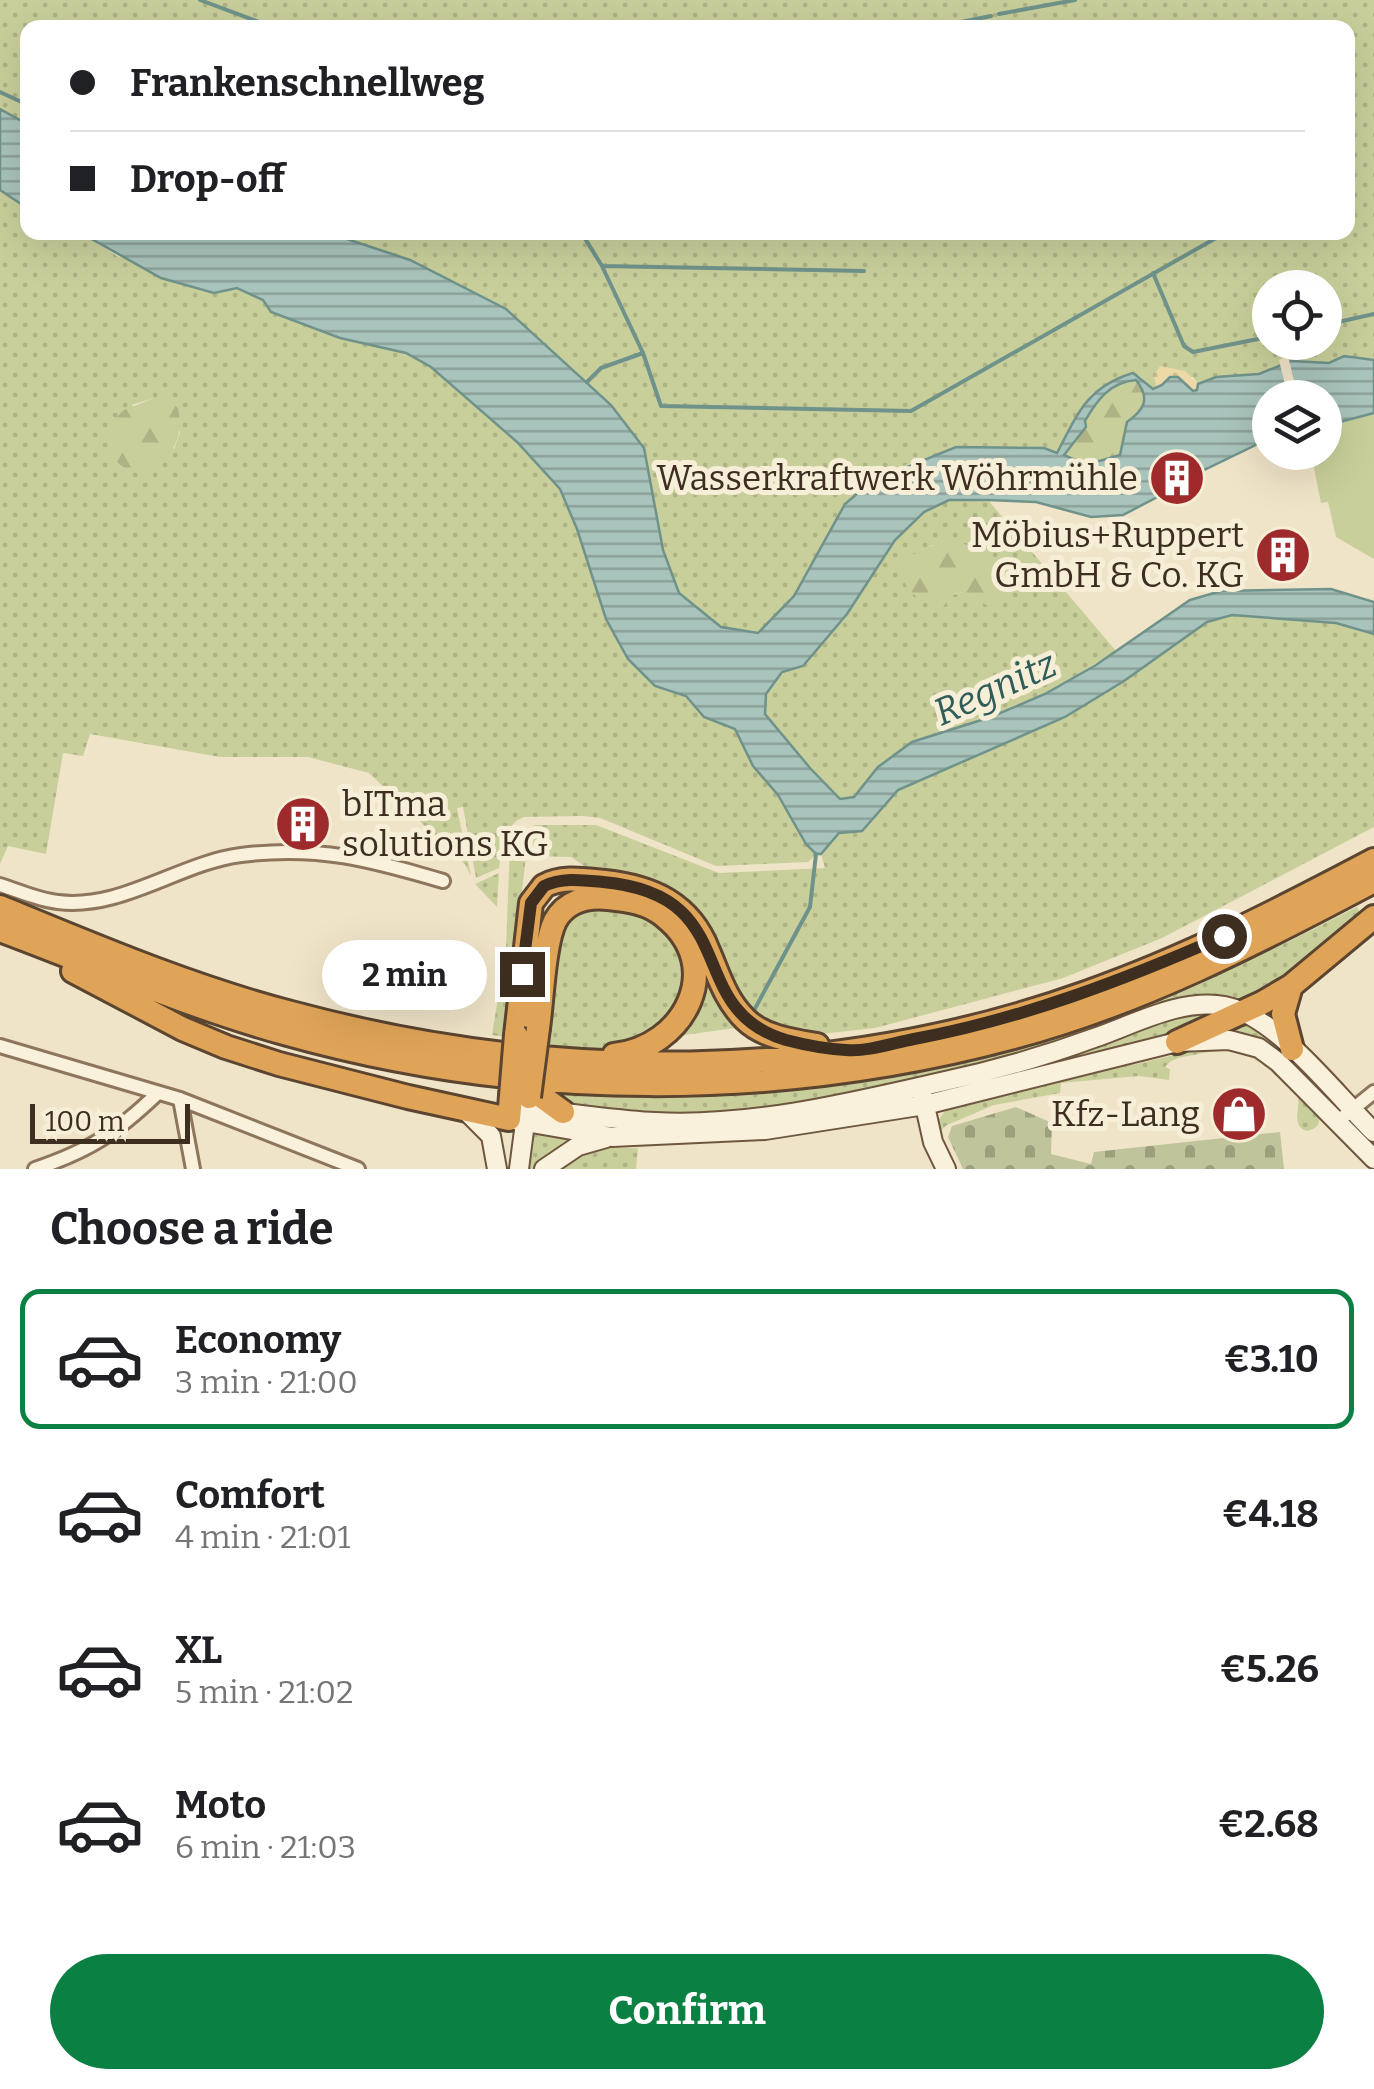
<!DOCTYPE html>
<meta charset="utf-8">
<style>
body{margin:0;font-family:Bitter,serif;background:#f2f2f2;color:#202124;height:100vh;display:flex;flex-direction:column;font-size:38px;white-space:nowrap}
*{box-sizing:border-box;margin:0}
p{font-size:32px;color:#757577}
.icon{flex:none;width:55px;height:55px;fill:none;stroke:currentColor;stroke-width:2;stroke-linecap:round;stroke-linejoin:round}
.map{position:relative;height:1169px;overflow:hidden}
.sheet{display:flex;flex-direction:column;background:#fff;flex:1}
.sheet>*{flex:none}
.hud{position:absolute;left:20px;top:20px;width:1335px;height:220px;border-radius:20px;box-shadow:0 10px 40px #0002;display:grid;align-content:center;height:220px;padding:0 50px;background:#fff}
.tools{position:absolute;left:1252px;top:270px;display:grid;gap:20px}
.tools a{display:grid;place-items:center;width:90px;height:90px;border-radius:50%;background:#fff;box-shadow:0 10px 40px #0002;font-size:50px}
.scale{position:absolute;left:30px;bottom:25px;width:160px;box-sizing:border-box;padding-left:10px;border:5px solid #3d2e20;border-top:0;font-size:28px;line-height:35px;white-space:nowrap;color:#3d2e20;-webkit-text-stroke:8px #f7eed8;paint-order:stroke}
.end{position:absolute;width:45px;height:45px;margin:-22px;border:12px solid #3d2e20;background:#fff;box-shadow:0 0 0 5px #fff}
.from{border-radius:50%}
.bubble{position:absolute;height:70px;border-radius:35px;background:#fff;box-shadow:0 10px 40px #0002;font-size:32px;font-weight:700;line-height:70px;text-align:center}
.hud b{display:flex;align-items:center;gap:35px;height:95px;font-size:38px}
.hud b+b{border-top:2px solid #e0e0e0}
.hud i{width:25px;height:25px;background:#202124}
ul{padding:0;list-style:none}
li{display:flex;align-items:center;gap:30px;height:140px;margin:0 20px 15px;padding:0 30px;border:5px solid transparent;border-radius:20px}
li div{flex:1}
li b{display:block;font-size:38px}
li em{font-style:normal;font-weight:700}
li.selected{border-color:#0b8043}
li>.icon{width:90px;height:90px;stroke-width:1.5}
h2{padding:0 50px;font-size:45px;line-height:120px}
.button{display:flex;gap:20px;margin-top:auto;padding:20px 50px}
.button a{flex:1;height:115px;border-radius:60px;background:#0b8043;color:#fff;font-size:40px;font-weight:700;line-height:115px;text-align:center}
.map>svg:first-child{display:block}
.grass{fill:url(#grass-dots);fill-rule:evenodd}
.forest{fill:url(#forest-firs)}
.sand{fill:url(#sand-dots)}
.cemetery{fill:url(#cemetery-stones)}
.park{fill:#c9cf9b}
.water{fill:url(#water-rules);stroke:#6f938a;stroke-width:2.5;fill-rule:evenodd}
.pier{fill:#f0e4c8}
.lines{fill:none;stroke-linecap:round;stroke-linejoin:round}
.stream{stroke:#6f938a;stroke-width:4}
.street-casing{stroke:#8d765c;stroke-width:18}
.secondary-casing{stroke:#6f573f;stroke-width:22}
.highway-casing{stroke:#5b4430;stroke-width:28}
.street{stroke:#faf1dc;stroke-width:12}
.secondary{stroke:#faf1dc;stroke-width:18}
.highway{stroke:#e0a458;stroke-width:22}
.highway-bridge-casing{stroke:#5b4430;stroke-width:28;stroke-linecap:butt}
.highway-bridge{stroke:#e0a458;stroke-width:22}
.route{stroke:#3d2e20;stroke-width:12}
.labels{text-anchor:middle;stroke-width:10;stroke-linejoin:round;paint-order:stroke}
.poi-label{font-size:35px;fill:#3d2e20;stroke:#f7eed8;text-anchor:end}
.water-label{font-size:38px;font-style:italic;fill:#2f5d5a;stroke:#f7eed8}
</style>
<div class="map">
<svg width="1374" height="1169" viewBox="0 0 1374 1169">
<defs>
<pattern id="grass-dots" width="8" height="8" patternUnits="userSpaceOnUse" patternTransform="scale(2.5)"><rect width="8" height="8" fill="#c9cf9b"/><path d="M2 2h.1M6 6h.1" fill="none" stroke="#aeb285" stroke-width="1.8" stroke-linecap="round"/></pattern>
<pattern id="forest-firs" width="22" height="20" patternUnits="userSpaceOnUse" patternTransform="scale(2.5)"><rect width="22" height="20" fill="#c9cf9b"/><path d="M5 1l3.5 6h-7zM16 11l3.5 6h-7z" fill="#aeb285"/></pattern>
<pattern id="sand-dots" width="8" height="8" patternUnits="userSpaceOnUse" patternTransform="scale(2.5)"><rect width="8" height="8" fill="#ecd9a5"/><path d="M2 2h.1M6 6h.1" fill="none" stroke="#cbbb8e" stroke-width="1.8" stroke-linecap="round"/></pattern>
<pattern id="cemetery-stones" width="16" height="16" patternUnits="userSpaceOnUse" patternTransform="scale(2.5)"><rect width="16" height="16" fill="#bfc49a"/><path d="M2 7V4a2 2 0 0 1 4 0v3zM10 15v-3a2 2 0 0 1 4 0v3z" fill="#9ca07d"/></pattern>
<pattern id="water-rules" width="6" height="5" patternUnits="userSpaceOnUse" patternTransform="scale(2.5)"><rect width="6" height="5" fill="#a9c4bc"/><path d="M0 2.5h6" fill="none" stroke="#8ba098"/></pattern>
</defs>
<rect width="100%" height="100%" fill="#f0e4c8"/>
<path class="grass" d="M 0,0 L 1374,0 L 1374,360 L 1344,356 L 1329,363 L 1291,361 L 1259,374 L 1216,377 L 1198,384 L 1193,377 L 1154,376 L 1157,387 L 1153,389 L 1141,377 L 1092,393 L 1057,453 L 1044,448 L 956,447 L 906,465 L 845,504 L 794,596 L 758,633 L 721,627 L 679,593 L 663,550 L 644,448 L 611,405 L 587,382 L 410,260 L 329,233 L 1348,232 L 1348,28 L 28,28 L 27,124 L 0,109 ZM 1270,288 L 1325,288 L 1325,342 L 1270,342 Z
M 0,190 L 27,208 L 28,232 L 81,233 L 117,256 L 214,293 L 237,288 L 340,338 L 406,353 L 431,367 L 517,442 L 560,489 L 655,686 L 686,696 L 704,717 L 735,729 L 753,766 L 778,795 L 806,844 L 816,854 L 808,862 L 716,866 L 600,818 L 582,816 L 524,817 L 516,821 L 503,836 L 499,868 L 476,878 L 463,807 L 457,808 L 471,876 L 465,864 L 369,773 L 308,757 L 220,757 L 90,734 L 83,756 L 63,753 L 46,854 L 8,846 L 0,864 ZM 154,398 L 180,432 L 174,449 L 132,405 Z
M 949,500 L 988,500 L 1116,651 L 1045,694 L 878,767 L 854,797 L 840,800 L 810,768 L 765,713 L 766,693 L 782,672 L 803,666 L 847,614 L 895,540 L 924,512 ZM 961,542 L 977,598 L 964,592 L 949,596 L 929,546 Z
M 1232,615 L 1336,623 L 1374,634 L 1374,827 L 1162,938 L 1063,978 L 875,1028 L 812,1035 L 786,1032 L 748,1013 L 720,960 L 571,857 L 526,856 L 505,1037 L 492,1035 L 506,948 L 510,845 L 513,834 L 535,825 L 596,825 L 719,873 L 825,868 L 821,854 L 839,833 L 862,831 L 898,790 L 1065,717 L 1124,681 L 1207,622 Z
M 499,873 L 497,907 L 475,884 Z
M 603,904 L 657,919 L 687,961 L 688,989 L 666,1031 L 607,1051 L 549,1047 L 564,924 L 573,912 Z
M 667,905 L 743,1027 L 677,1036 L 699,957 Z
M 1357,907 L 1363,918 L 1245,1007 L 1234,1003 L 856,1094 L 741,1112 L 703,1115 L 612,1109 L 565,1104 L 548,1092 C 651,1095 755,1097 858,1083 C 1036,1057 1198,989 1357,907 Z
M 1222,1012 L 1202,1024 L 1125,1045 L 1094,1058 L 999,1078 L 1177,1014 Z
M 1245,1019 L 1261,1028 L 1329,1096 L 1277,1051 L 1221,1029 Z
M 1216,1045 L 1260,1056 L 1319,1114 C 1321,1123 1317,1129 1307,1131 C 1291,1126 1300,1110 1298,1097 C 1263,1063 1246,1042 1194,1055 C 1182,1057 1172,1058 1165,1067 L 1170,1069 L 1169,1080 L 1139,1076 L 1061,1083 L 1060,1093 L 994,1105 L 947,1125 L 941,1130 L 938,1140 L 936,1123 L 949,1106 L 1099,1069 L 1137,1064 Z
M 530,1131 L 579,1137 L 538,1169 L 525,1169 Z
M 596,1148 L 638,1148 L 636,1169 L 553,1169 Z"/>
<path class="forest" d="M 1136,380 C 1151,399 1145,410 1127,422 L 1120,455 L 1086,465 L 1063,455 C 1082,427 1098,382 1136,380 Z
M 154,398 L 165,398 L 178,408 C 193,477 101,496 107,427 L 124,410 Z
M 950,542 L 961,542 L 1009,568 L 1006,597 L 986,605 C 971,592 954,585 944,606 L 936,608 C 915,598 901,588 901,564 C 917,550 930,545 950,542 Z"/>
<path class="sand" d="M 1160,366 L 1185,371 L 1198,384 L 1197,391 L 1163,385 L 1157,387 L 1154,376 Z"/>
<path class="cemetery" d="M 1016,1107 L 1052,1123 L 1051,1154 L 1091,1164 L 1094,1152 L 1280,1132 L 1284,1169 L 963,1169 L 948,1137 L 952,1126 Z"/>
<path class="park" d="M 1374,413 L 1374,559 L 1336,537 L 1328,502 L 1321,503 L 1311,453 L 1325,452 L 1325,426 Z"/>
<path class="water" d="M 0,109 L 27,124 L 27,208 L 0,190 Z
M 81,233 L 329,233 L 410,260 L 506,309 L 611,405 L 644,448 L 663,550 L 679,593 L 721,627 L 758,633 L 794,596 L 845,504 L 872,481 L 956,447 L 1044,448 L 1057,453 C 1078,413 1087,387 1133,373 L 1153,389 L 1162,385 L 1170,377 L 1178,377 L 1193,391 L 1197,390 L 1198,384 L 1216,377 L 1259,374 L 1291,361 L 1329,363 L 1344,356 L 1374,360 L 1374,413 L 1325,426 L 1325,398 L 1270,398 L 1270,438 L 1202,471 L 1191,472 L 1181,463 L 1159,477 L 1167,492 L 1123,515 L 1091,517 L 1036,502 L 988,500 L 949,500 L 924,512 L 895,540 L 847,614 L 803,666 L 782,672 L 766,694 L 765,714 L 810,768 L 840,799 L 854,797 L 878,767 L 912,742 L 991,717 L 1045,694 L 1096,665 L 1190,600 L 1221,591 L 1331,589 L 1374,602 L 1374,634 L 1336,623 L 1232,615 L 1207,622 L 1124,681 L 1065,717 L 898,790 L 862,831 L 839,833 L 821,854 L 816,854 L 806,844 L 778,795 L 753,766 L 735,729 L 704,717 L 686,696 L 655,686 L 628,659 L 606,619 L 577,529 L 560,489 L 517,442 L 431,367 L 406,353 L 340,338 L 271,312 L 263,300 L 237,288 L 214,293 L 161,278 ZM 1136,380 C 1151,399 1144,410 1127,422 L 1120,455 L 1086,465 L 1064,455 L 1086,427 L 1085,421 C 1097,400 1110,382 1136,380 Z"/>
<path class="pier" d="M 1288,356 L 1298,397 L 1288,397 L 1279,360 Z"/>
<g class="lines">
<path class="stream" d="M 200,0 L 275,28
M 999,14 L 1075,0
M 931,28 L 991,16
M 0,92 L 28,105
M 581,232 L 602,266
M 1223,234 L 1226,232
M 864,271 L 602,266 L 643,353 L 661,406 L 911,411 L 1216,238
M 1153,273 L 1184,346 L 1193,352 L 1263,338 L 1260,324
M 1325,325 L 1374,314
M 587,382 L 601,368 L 643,353
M 752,1014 L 810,907 L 816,854"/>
<g class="street-casing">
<path id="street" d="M 0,885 C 19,891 38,900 58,902 C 122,910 179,863 241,855 C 318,845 371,860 443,881
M 0,1046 L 180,1099 L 358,1169
M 180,1099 L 193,1169
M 1337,1122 L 1374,1092
M 35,1169 C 91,1150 116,1133 158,1093"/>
</g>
<g class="secondary-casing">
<path id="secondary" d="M 923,1097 L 933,1142 L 946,1169
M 465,1110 L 491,1136 L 497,1169
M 509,1119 L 517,1111 L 527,1110 C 570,1112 613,1120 655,1122 C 750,1127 849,1103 941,1082 C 992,1071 1045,1056 1094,1038 C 1135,1024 1180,998 1225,1006 C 1277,1016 1336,1095 1374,1132
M 509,1119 L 612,1137 L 765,1130 L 925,1105 L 1177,1042 L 1229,1040 L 1259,1048 L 1278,1062 L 1374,1159
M 519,1169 L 526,1115
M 544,1169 L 578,1146 L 606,1138"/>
</g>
<g class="highway-casing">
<path id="highway" d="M 0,907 C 95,946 191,987 291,1013 C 551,1083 831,1084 1086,993 C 1186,958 1281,909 1374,860
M 0,930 C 94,965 187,1006 284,1033 C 521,1100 776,1101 1014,1037 C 1141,1003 1259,942 1374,881
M 73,971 L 183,1029 L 226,1047 L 279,1064 L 408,1097 L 509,1119 L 511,1096
M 1291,986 L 1283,1014 L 1292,1049
M 538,1028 C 542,1001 544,943 555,921 C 566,901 587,896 608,898 C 629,900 649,903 665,917 C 727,967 684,1048 614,1055
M 516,1035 L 531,903 L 544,886 C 562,876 584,880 605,882 C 652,887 690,904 708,951 C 719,976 725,999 745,1019 C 763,1037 792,1041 817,1045
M 1177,1042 L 1262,1003 L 1291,986 L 1374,917
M 541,1096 L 563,1112"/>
</g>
<use href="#street" class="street"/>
<use href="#secondary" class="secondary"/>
<use href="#highway" class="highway"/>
<g class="highway-bridge-casing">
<path id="highway-bridge" d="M 511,1096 L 516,1035
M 529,1097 L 538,1028"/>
</g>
<use href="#highway-bridge" class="highway-bridge"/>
</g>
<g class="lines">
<path class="route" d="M 522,974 L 531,903 L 544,886 C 562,877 583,880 603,882 C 746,895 681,1009 786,1040 C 805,1045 827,1049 846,1050 C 867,1052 893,1043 914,1039 C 1022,1019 1124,980 1224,936"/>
</g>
<defs>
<g id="building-disc" transform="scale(2.875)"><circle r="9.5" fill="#9e2a2b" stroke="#f7eed8"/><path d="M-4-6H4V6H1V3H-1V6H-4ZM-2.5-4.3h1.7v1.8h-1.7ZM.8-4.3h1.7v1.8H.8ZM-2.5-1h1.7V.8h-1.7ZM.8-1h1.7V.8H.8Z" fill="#fff"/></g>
<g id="shop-disc" transform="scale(2.875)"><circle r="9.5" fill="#9e2a2b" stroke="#f7eed8"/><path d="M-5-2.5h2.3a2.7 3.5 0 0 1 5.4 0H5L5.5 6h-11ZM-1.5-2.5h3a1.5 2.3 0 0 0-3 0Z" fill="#fff"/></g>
</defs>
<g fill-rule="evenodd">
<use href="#building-disc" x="1177" y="478"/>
<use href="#building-disc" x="1283" y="555"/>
<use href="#building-disc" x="303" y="824"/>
<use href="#shop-disc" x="1239" y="1114"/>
</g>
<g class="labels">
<g class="poi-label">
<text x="1138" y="490">Wasserkraftwerk Wöhrmühle</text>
<text x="1244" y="547">Möbius+Ruppert<tspan x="1244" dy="40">GmbH &amp; Co. KG</tspan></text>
<text x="342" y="816" text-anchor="start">bITma<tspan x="342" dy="40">solutions KG</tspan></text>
<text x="1200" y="1126">Kfz-Lang</text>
</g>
<g class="water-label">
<text transform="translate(995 688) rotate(-24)" y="13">Regnitz</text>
</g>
</g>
</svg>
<div class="tools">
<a><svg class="icon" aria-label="locate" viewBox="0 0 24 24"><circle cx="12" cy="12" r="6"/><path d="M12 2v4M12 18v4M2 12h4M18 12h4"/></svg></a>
<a><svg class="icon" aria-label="layers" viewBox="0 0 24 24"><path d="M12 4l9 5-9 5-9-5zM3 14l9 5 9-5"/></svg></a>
</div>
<div class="scale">100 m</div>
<i class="end from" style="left:1224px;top:936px"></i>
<i class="end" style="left:522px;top:974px"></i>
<div class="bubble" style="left:322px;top:940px;width:165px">2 min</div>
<div class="hud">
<b><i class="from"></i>Frankenschnellweg</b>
<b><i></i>Drop-off</b>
</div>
</div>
<section class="sheet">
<h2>Choose a ride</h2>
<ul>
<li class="selected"><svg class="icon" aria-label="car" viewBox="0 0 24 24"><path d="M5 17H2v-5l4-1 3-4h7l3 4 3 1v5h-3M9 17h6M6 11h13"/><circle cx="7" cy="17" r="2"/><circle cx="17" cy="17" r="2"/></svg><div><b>Economy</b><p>3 min · 21:00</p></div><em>€3.10</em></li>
<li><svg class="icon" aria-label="car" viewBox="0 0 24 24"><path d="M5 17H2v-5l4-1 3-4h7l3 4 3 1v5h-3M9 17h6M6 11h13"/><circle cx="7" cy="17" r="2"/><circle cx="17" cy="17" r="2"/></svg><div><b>Comfort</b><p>4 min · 21:01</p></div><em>€4.18</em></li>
<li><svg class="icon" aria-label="car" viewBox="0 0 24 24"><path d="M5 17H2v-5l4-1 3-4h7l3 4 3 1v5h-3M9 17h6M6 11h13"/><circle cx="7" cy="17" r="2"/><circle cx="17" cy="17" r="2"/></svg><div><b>XL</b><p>5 min · 21:02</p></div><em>€5.26</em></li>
<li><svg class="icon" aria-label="car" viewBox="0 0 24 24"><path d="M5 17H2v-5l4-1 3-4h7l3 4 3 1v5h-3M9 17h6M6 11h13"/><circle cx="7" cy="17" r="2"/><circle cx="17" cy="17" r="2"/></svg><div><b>Moto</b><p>6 min · 21:03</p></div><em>€2.68</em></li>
</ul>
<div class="button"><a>Confirm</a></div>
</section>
